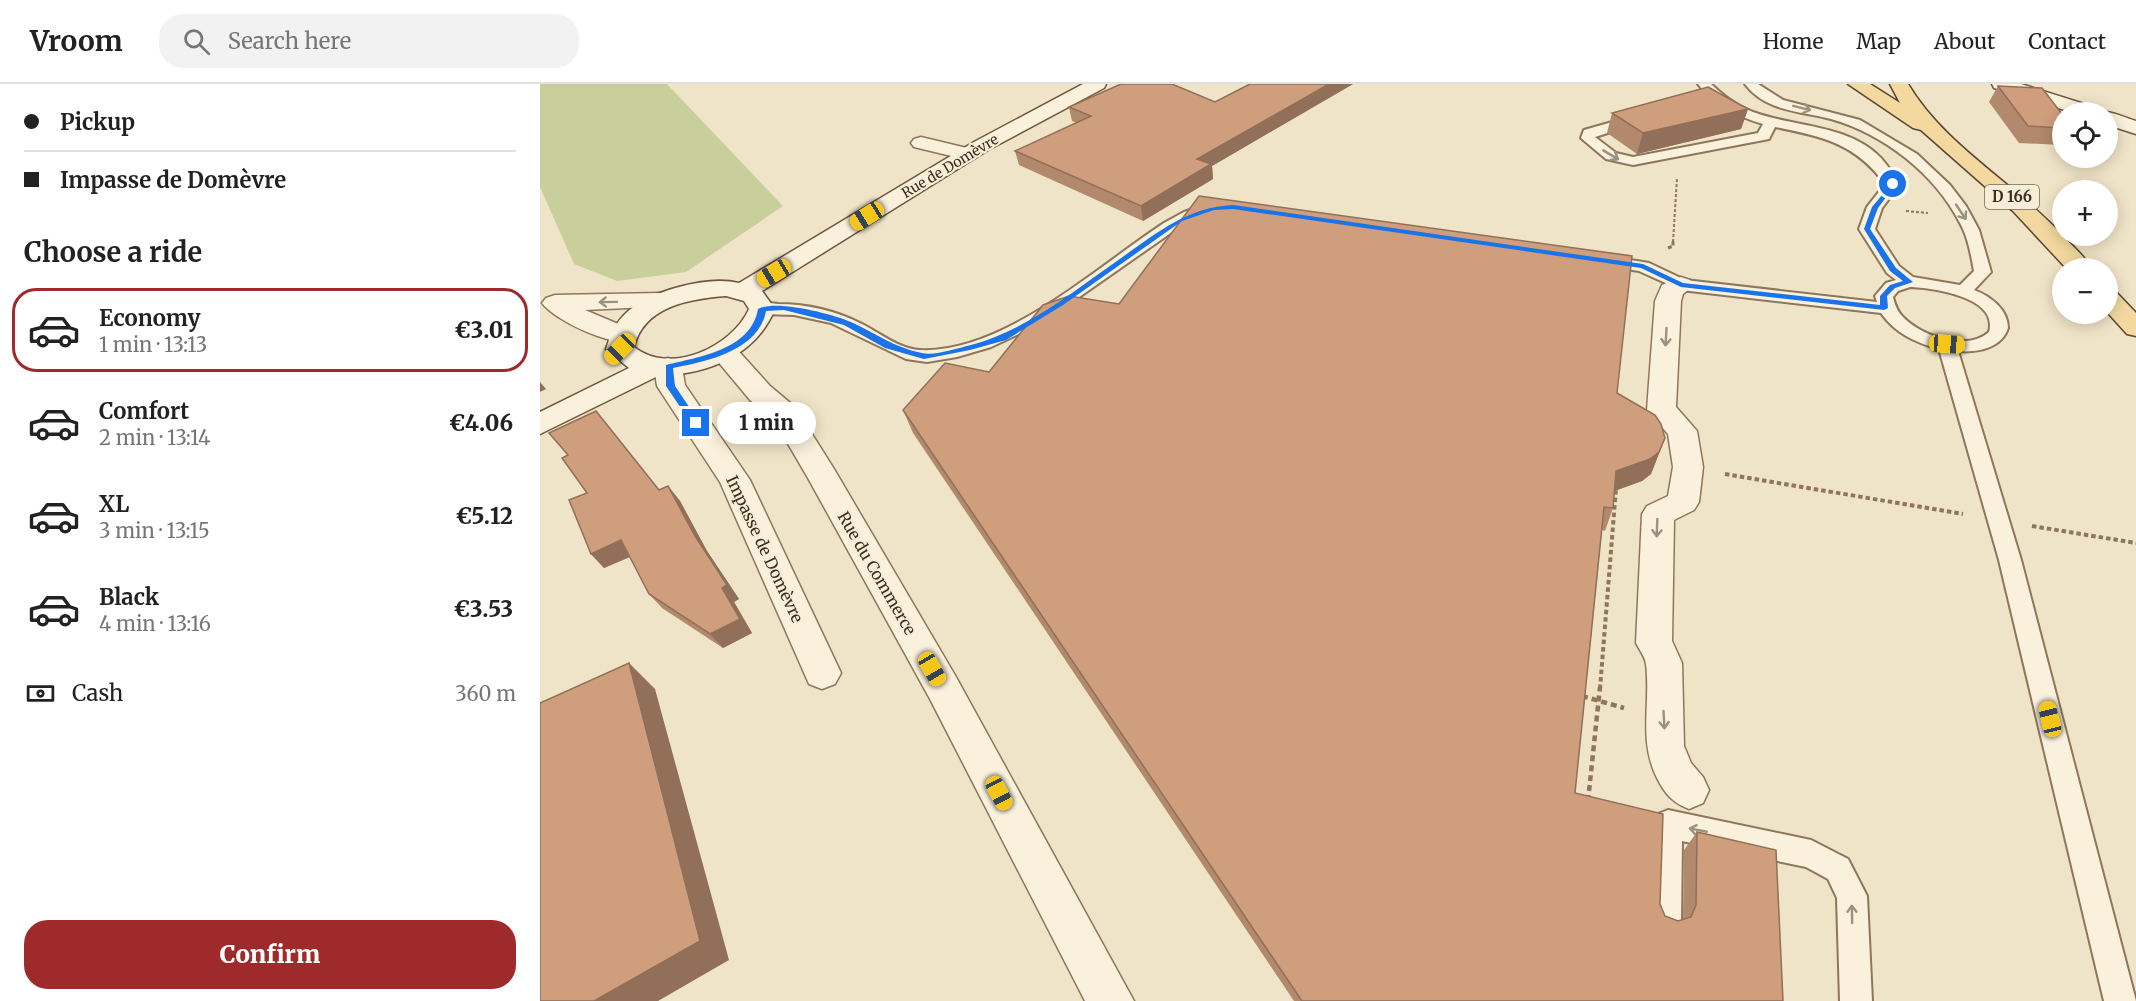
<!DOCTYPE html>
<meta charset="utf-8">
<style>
body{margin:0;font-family:Merriweather,serif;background:#f2f2f2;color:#222;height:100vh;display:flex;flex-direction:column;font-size:22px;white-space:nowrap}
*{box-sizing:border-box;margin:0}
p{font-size:20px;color:#767676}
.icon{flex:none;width:33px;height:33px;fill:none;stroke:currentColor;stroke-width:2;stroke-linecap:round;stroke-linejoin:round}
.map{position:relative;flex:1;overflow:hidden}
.sheet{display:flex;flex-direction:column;background:#fff;width:540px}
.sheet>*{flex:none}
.hud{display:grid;align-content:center;height:132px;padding:0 24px;background:#fff}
.buttons{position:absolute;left:1512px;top:18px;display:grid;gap:12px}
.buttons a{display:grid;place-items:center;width:66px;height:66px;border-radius:50%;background:#fff;box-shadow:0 3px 15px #0003;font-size:30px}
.end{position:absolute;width:27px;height:27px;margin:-14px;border:8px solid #1a73e8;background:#fff;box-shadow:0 0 0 3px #fff}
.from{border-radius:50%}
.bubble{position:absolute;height:42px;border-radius:21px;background:#fff;box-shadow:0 3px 15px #0003;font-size:20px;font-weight:800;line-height:42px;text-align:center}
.car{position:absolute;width:18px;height:36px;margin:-18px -9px;border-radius:8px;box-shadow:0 0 4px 2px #0007;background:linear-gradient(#f5c518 24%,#345 0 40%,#f5c518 0 76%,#345 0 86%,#f5c518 0)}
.hud b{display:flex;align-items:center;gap:21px;height:57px;font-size:22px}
.hud b+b{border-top:2px solid #e0e0e0}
.hud i{width:15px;height:15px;background:#222}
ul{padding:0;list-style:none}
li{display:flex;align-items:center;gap:18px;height:84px;margin:0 12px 9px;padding:0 12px;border:3px solid transparent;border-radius:24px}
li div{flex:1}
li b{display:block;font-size:22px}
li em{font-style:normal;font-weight:800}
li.on{border-color:#9e2a2b}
li>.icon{width:54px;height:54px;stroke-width:1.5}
h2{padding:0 24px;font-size:27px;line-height:72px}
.pay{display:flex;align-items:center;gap:15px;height:66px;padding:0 24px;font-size:22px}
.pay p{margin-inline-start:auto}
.action{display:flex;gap:12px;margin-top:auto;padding:12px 24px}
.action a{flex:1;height:69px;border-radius:24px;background:#9e2a2b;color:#fff;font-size:24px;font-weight:800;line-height:69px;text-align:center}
header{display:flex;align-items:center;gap:36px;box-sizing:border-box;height:84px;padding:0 30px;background:#fff;border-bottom:2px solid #e0e0e0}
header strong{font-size:28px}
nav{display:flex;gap:33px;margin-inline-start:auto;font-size:21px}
.search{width:420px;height:54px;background:#f2f2f2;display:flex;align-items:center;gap:15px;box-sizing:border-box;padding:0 21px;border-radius:24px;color:#767676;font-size:22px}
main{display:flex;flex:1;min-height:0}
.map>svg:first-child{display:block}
.green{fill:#c9cf9b}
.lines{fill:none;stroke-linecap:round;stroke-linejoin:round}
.lane-casing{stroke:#8d765c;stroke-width:4}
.street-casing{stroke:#8d765c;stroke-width:3}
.secondary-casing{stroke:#6f573f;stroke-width:3}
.primary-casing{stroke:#5b4430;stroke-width:3}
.path-far3{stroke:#8d765c;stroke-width:2;stroke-dasharray:3 2;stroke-linecap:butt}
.path-far2{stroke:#8d765c;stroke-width:3;stroke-dasharray:4 2;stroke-linecap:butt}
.path-far1{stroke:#8d765c;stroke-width:4;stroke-dasharray:4.5 3;stroke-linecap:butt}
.path{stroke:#8d765c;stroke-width:4.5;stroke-dasharray:6 4;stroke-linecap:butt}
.lane{fill:#faf1dc;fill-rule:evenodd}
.street{fill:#faf1dc;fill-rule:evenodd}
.secondary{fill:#faf1dc;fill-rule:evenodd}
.primary{fill:#f3d9a0;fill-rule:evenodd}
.wall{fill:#b2896c}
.shaded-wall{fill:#916f58}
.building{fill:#cf9f7d;stroke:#916f58;stroke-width:1.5}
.oneway{stroke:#9c907e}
.route{fill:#1a73e8}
.labels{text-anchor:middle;stroke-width:4.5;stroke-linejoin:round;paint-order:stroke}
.far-street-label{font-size:14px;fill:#3d2e20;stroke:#f7eed8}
.shield{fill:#f7eed8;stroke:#756857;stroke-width:1.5}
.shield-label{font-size:15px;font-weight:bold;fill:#3d2e20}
.street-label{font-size:16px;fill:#3d2e20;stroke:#f7eed8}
</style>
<header>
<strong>Vroom</strong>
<div class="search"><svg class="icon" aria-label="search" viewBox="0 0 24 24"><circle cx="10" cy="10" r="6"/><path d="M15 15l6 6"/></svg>Search here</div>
<nav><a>Home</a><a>Map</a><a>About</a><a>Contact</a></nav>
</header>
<main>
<section class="sheet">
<div class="hud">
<b><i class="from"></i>Pickup</b>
<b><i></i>Impasse de Domèvre</b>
</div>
<h2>Choose a ride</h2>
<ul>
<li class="on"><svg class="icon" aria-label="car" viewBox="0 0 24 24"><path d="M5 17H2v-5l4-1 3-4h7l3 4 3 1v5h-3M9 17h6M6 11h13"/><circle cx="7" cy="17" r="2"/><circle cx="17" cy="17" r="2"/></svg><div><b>Economy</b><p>1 min · 13:13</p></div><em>€3.01</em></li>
<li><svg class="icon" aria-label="car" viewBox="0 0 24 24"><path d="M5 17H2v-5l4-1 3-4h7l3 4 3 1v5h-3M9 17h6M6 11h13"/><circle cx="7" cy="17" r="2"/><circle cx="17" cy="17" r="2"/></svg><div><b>Comfort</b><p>2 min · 13:14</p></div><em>€4.06</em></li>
<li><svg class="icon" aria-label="car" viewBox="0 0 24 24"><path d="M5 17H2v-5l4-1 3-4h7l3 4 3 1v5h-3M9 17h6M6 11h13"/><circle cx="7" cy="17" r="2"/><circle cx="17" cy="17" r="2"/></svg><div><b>XL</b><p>3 min · 13:15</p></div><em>€5.12</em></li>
<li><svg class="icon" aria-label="car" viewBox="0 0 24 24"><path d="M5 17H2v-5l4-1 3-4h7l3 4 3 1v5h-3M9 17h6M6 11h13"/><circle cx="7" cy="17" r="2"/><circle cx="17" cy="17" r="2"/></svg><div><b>Black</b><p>4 min · 13:16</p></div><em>€3.53</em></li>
</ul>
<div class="pay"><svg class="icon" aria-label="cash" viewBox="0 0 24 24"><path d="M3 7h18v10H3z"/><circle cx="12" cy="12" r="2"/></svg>Cash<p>360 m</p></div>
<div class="action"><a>Confirm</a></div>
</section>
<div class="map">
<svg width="1596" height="917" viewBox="0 0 1596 917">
<rect width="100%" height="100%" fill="#f0e4c8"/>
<path class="green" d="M 0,0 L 127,0 L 243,122 L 146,188 L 77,197 L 34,180 L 0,103 Z"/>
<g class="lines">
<g class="lane-casing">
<path id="lane" d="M 1158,0 L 1171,0 C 1184,12 1196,22 1213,28 C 1253,43 1309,40 1341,74 C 1348,82 1354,91 1360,100 L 1342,124 L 1335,145 L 1359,182 L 1373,193 L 1420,201 L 1434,187 C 1431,171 1428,153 1420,139 C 1395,90 1344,50 1291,35 C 1261,27 1226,28 1205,0 L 1218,0 L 1243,16 L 1320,36 L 1377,70 L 1410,101 L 1426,122 L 1439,146 L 1451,188 L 1434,206 C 1450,212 1468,225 1468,244 C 1462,264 1437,269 1418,267 L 1481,476 L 1596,917 L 1564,917 L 1459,476 L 1399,265 C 1375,258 1356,250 1341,229 L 1141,206 L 1099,187 L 1060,181 L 1052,176 L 1060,171 L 1109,179 L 1145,196 L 1337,218 L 1335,212 L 1346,199 L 1356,196 L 1347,189 L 1319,145 L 1327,123 L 1345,100 C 1315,59 1283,53 1235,43 L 1229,55 L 1093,81 L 1066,75 L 1041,54 L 1044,46 L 1097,31 L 1104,35 L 1102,38 L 1055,53 L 1076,69 L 1093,73 L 1218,49 L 1223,40 C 1197,32 1175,22 1158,0 ZM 1370,203 C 1393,204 1459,213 1449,248 C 1427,268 1381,252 1363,233 C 1357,227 1355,221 1353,213 L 1358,207 Z
M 671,119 L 676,121 L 679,124 L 676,127 L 635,146 L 502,239 L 451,263 L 417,273 L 387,278 L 366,275 L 291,239 L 254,231 L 222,230 L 213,225 C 218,217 230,219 238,220 C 267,220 297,227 322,240 C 340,249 359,265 380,266 C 463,270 558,182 624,139 L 644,128 Z
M 1128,726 L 1271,756 L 1308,775 L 1327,812 L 1332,917 L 1300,917 L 1297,814 L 1288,795 L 1266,783 L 1142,757 L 1141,836 L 1137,847 L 1126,851 L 1115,847 L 1111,836 L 1114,740 L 1118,730 Z"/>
</g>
<g class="street-casing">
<path id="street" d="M 381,53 L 435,66 L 439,70 L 435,74 L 428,76 L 374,63 L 371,59 L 374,55 Z
M 1141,193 L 1150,196 L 1154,201 L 1143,210 L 1141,217 L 1136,323 L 1157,347 L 1163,383 L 1159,418 L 1154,426 L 1134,436 L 1132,557 L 1142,579 L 1144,662 L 1151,679 L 1163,693 L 1169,706 L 1163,719 L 1149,725 C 1133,719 1125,710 1117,694 C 1098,656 1111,620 1106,580 C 1105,573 1099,565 1096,559 L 1102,430 L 1107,422 L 1128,412 L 1133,383 L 1128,350 L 1107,326 L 1115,217 L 1122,201 Z
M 121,209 L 130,212 L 134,217 L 130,222 L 45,226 L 90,245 L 94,251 L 90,257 C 70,262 14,236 2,219 L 6,214 L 15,211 Z
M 184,260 L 194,262 L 230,302 L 255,323 L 294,385 L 416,593 L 594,917 L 545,917 L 390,615 L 268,394 L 234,336 L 210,316 L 170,268 L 174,262 Z
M 128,274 L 138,277 L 142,283 L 145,301 L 210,396 L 301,589 L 295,600 L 282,605 L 269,600 L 180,398 L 117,302 L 114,283 L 118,277 Z"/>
</g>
<g class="secondary-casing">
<path id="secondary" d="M 543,0 L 566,0 L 564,4 L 448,66 L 222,207 L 235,225 C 216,271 168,291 120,291 L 0,350 L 0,328 L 89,284 L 66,265 C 70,252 75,239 86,229 C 109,207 168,191 199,199 L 434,58 ZM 186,212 L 204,217 L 209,225 C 192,263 130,292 94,263 C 104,222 149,215 186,212 Z
M 1452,0 L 1481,0 L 1557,24 L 1560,28 L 1531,28 L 1454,4 Z
M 1566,28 C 1576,29 1586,34 1596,37 L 1596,50 L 1568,41 Z"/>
</g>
<g class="primary-casing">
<path id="primary" d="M 1308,0 L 1330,0 L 1360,19 L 1350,0 L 1368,0 C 1405,62 1473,98 1521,150 C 1531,161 1545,172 1551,184 L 1526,184 L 1473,127 L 1381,46 L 1373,44 Z
M 1568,206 L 1577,209 L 1596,229 L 1596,252 L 1587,250 L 1568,229 Z"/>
</g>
<path class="path-far3" d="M 1366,127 L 1388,129
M 1133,158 L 1137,94"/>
<path class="path-far2" d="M 1128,164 L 1133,162 L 1133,157"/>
<path class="path-far1" d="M 1185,390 L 1423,430
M 1492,442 L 1596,459
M 1060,605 L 1076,404"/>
<path class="path" d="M 1042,612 L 1084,624
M 1048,717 L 1060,603"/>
<use href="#lane" class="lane"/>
<use href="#street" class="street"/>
<use href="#secondary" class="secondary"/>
<use href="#primary" class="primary"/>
</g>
<path class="wall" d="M 710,0 L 813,0 L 672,82 L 673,95 L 603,137 L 479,81 L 475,67 L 537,39 L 532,37 L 529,23 L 675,18 Z
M 1458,2 L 1522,30 L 1522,61 L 1479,59 L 1449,18 Z
M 1208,25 L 1201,45 L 1097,70 L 1067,49 L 1072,29 Z
M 449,288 L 1077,309 L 1125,354 L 1111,390 L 1102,397 L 1074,407 L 1073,424 L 1065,447 L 1062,446 L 1035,709 L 1120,820 L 1125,832 L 1138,837 L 1143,836 L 1144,766 L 1157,748 L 1243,917 L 754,917 L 373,349 L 363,326 Z
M 28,371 L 119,406 L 128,402 L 140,417 L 167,467 L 199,515 L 194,518 L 212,549 L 183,564 L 122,524 L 109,510 L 90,473 L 64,484 L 51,470 L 47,409 Z"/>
<path class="shaded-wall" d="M 789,0 L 813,0 L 672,82 L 673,95 L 603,137 L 601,122 L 657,75 Z
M 1208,25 L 1201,45 L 1097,70 L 1103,49 Z
M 0,298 L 6,305 L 0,308 Z
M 1125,354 L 1111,390 L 1102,397 L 1069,409 L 1076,387 Z
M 128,402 L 140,417 L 167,467 L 199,515 L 194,518 L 212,549 L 183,564 L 170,550 L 182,504 Z
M 81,456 L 94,471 L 64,484 L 51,470 Z
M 89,579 L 115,605 L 189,876 L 118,917 L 54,917 Z"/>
<path class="building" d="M 581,0 L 632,0 L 675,18 L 710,0 L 789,0 L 657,75 L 671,80 L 601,122 L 475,67 L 551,32 L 529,23 Z
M 1458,2 L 1502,4 L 1522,30 L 1522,44 L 1488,42 Z
M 1168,3 L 1208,25 L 1103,49 L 1072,29 Z
M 659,112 L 1092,172 L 1077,309 L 1115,331 L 1121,340 L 1125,354 L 1119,368 L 1110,375 L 1076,387 L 1073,424 L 1064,423 L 1035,709 L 1123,730 L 1120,820 L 1125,832 L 1138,837 L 1151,833 L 1156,821 L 1157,748 L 1236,766 L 1243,917 L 762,917 L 363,326 L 405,279 L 449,288 L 503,221 L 529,212 L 579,220 Z
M 56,327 L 119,406 L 128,402 L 155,452 L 187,501 L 182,504 L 200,535 L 170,550 L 109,510 L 81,456 L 51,470 L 29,416 L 47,409 L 22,374 L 28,371 L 9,349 Z
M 89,579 L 160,857 L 54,917 L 0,917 L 0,619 Z"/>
<defs><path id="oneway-shaft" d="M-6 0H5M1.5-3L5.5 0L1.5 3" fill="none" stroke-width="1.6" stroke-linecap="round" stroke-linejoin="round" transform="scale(1.5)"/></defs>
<g class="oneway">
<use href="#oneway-shaft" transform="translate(1262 24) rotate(14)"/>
<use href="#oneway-shaft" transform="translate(1071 71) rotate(31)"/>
<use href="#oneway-shaft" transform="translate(1421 128) rotate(56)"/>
<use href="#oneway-shaft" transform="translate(68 218) rotate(179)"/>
<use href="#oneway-shaft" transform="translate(1126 253) rotate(93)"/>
<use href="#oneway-shaft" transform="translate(1117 444) rotate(92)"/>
<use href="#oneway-shaft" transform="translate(1124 636) rotate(87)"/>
<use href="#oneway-shaft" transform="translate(1158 746) rotate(-169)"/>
<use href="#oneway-shaft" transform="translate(1312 830) rotate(-91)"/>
</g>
<path class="route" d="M 1353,98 L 1356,100 L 1338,124 L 1330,145 L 1356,184 L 1373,198 L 1355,204 L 1347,212 L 1348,224 L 1344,226 L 1141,203 L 1101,184 L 693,125 L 674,126 L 642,137 L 523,221 L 466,256 L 430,266 L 384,275 L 345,264 L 304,241 L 244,226 L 226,227 C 219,267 165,278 133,284 L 135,302 L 160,339 L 159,342 L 153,342 L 126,302 L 126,281 C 158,273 211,266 218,225 C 235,215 293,230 311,238 C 335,249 355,264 382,269 C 395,272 418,264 431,261 C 488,246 536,205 584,172 C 619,147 649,123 693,121 L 1103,180 L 1143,199 L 1340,221 L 1340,212 L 1350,201 L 1363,197 L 1350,187 L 1324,145 L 1332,123 Z"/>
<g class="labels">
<g class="far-street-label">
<text transform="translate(410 82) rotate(-31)" y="5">Rue de Domèvre</text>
</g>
<rect class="shield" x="1445" y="101" width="54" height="24" rx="4.5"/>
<g class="shield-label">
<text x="1472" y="118">D 166</text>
</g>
<g class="street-label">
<text transform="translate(225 465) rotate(65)" y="6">Impasse de Domèvre</text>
<text transform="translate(337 489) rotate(60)" y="6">Rue du Commerce</text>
</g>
</g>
</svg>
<div class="buttons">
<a><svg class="icon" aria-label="locate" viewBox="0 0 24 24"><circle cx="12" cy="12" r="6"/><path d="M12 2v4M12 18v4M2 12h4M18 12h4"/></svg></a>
<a>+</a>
<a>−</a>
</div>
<i class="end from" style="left:1353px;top:100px"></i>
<i class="end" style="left:156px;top:339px"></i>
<div class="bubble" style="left:177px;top:318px;width:99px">1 min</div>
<i class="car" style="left:327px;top:132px;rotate:238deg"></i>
<i class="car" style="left:234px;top:189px;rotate:239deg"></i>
<i class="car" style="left:1407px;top:260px;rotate:94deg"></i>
<i class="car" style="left:80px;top:265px;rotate:225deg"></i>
<i class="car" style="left:392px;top:585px;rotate:150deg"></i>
<i class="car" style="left:1510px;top:635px;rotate:346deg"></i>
<i class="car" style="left:459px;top:709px;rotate:152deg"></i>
</div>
</main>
